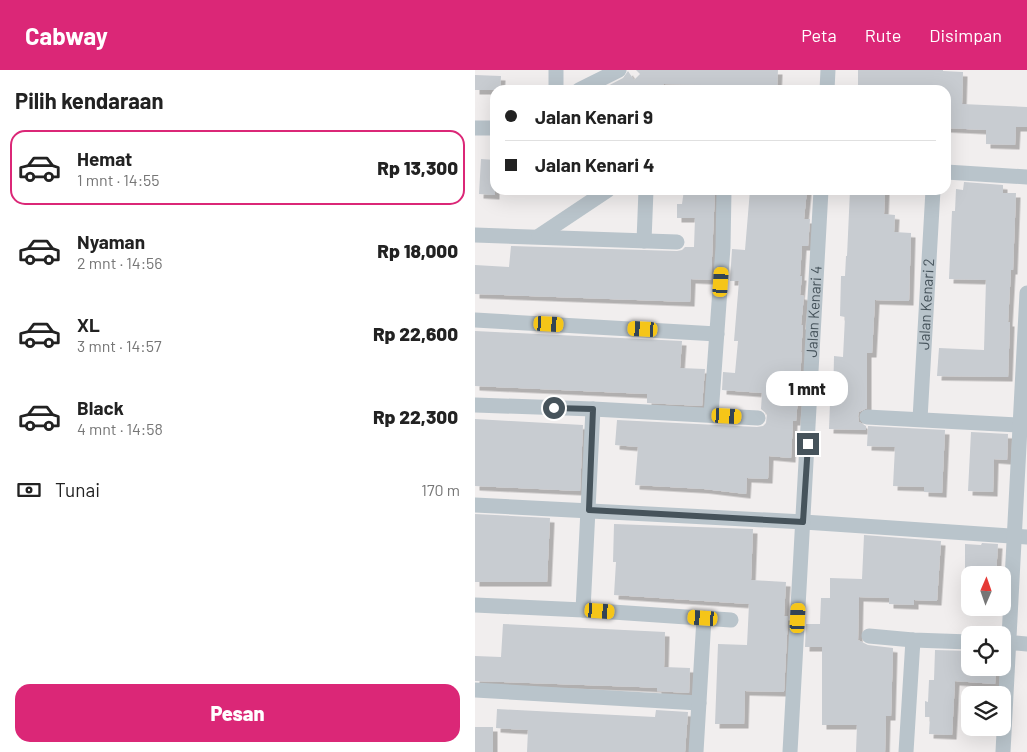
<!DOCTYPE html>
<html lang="id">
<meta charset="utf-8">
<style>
body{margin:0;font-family:Barlow,sans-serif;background:#f2f2f2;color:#222;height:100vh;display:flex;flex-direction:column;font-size:19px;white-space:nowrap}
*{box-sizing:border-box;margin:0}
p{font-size:16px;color:#767676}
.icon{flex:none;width:28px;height:28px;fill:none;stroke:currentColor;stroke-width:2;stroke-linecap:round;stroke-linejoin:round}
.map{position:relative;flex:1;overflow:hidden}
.panel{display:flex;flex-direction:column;background:#fff;width:475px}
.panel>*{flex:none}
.guide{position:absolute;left:15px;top:15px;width:461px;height:110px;border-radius:15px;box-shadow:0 5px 20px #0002;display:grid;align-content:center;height:110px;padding:0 15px;background:#fff}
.needle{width:32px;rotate:2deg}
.fabs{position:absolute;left:486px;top:496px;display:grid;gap:10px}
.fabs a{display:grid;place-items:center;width:50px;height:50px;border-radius:10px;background:#fff;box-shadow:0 5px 20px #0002;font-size:25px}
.end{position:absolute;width:22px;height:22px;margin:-11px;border:6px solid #46535b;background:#fff;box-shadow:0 0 0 2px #fff}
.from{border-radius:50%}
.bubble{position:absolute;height:35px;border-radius:15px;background:#fff;box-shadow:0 5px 20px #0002;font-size:16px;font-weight:800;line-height:35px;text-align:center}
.car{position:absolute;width:15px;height:30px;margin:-15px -8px;border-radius:6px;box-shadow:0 0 4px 1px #0007;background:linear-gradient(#f5c518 24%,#345 0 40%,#f5c518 0 76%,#345 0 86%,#f5c518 0)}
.guide b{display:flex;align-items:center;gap:18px;height:48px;font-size:19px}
.guide b+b{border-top:1px solid #e0e0e0}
.guide i{width:12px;height:12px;background:#222}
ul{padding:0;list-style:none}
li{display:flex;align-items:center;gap:15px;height:75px;margin:0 10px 8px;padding:0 5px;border:2px solid transparent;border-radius:15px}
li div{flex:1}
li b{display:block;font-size:19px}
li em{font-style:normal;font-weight:800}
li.current{border-color:#db2777}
li>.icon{width:45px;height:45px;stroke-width:1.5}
h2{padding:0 15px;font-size:22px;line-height:60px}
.pay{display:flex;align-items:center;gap:12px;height:55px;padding:0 15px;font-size:19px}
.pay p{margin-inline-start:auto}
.cta{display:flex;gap:10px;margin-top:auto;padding:10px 15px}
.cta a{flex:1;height:58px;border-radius:15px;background:#db2777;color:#fff;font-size:20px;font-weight:800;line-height:58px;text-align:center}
header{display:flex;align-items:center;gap:30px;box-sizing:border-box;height:70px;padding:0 25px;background:#db2777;color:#fff}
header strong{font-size:24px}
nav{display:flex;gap:28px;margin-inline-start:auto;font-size:18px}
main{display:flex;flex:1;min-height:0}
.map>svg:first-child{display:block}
.building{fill:#c8ccd1;filter:url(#shadow)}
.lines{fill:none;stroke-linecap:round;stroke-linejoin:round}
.minor{stroke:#b9c4cb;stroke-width:15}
.route{stroke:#46535b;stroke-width:6}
.labels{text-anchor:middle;stroke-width:4;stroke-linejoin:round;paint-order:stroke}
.street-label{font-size:15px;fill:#46535b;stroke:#fff}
</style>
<header>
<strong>Cabway</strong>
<nav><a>Peta</a><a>Rute</a><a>Disimpan</a></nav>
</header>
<main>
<section class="panel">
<h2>Pilih kendaraan</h2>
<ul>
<li class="current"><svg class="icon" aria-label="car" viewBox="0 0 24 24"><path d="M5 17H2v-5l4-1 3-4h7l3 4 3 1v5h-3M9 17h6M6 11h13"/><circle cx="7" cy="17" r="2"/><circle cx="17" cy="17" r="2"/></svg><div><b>Hemat</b><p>1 mnt · 14:55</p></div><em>Rp 13,300</em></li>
<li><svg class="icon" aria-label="car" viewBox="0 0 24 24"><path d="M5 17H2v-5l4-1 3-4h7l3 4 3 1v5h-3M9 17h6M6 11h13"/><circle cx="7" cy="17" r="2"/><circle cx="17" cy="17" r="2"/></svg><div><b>Nyaman</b><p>2 mnt · 14:56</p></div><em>Rp 18,000</em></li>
<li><svg class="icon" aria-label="car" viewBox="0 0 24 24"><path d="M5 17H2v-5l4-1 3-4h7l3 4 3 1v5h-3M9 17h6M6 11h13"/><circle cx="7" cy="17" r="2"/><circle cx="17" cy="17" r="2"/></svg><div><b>XL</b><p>3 mnt · 14:57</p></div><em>Rp 22,600</em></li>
<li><svg class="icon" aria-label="car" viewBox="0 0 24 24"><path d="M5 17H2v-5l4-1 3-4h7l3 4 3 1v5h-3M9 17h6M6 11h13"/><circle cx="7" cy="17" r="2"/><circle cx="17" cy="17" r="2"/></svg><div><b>Black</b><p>4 mnt · 14:58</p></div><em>Rp 22,300</em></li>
</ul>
<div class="pay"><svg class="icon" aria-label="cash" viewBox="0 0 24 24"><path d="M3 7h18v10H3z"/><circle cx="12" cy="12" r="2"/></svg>Tunai<p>170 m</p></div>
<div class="cta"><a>Pesan</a></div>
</section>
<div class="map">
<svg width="552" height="682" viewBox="0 0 552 682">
<defs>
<filter id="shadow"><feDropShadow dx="4.5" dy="4.5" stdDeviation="0" flood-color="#0004"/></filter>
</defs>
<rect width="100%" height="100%" fill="#f1eeee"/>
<path class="building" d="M 161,0 L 303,0 L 302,20 L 226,20 L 226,15 L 189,14 L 182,20 L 180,20 L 174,14 L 167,20 L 125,20 L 148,8 L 153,1 L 159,10 L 165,4 Z
M 383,0 L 468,0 L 468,1 L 488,2 L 487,34 L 552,37 L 552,57 L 541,57 L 540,75 L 511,74 L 511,60 L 471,58 L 471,20 L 469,20 L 469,18 L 405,15 L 405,18 L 383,17 Z
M 0,5 L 26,6 L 25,20 L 0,20 Z
M 6,89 L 20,90 L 20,125 L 4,124 Z
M 489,112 L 528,115 L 528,123 L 541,123 L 538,200 L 536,200 L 533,252 L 535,252 L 533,307 L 462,306 L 464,278 L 509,280 L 511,210 L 474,209 L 477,141 L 480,141 L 481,119 L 488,120 Z
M 209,120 L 240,120 L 236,210 L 216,209 L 215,232 L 0,224 L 0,195 L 34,197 L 36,176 L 202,181 L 207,180 L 210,177 L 219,177 L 220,148 L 202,148 L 202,134 L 207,134 Z
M 275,120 L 332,120 L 329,149 L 335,149 L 333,176 L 327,176 L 325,206 L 327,206 L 325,225 L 329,226 L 326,255 L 328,255 L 326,282 L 327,282 L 321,351 L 318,351 L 316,388 L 294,386 L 293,409 L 272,408 L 271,424 L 229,419 L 160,415 L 163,377 L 140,375 L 142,350 L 282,357 L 288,356 L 291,353 L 292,344 L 286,339 L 287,323 L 247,320 L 248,302 L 260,303 L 263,271 L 259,271 L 264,211 L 255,211 L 257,179 L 270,180 Z
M 375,120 L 410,120 L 409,144 L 420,145 L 419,162 L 436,163 L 434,231 L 400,230 L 397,283 L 392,283 L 392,338 L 384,342 L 383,346 L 384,352 L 391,356 L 391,360 L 354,359 L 355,333 L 358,333 L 359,286 L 368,287 L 370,247 L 365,246 L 366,206 L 370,206 L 371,186 L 372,186 Z
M 0,261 L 207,271 L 205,298 L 230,299 L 227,336 L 172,333 L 172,324 L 0,316 Z
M 0,349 L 108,355 L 105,421 L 0,416 Z
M 393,356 L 470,360 L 467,423 L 449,422 L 449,417 L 418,416 L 420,377 L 392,376 Z
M 496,362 L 533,364 L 532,390 L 519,389 L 518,422 L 493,421 Z
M 0,444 L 75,448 L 72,512 L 0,512 Z
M 139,454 L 278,459 L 276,510 L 311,512 L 309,546 L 313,546 L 309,622 L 270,621 L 269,654 L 240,654 L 243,574 L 272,575 L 274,534 L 139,525 L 141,492 L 138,492 Z
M 389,465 L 466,471 L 462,531 L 439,530 L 439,535 L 414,534 L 414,528 L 384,527 L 383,570 L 393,575 L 418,578 L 416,646 L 411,646 L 410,682 L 381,682 L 382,655 L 347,655 L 347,577 L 330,577 L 331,554 L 345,554 L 346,528 L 355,528 L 355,508 L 387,509 Z
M 507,473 L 523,474 L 521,505 L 490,503 L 490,474 L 506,475 Z
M 28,554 L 190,562 L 189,597 L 215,598 L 214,623 L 182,621 L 182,618 L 164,617 L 0,611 L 0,586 L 26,587 Z
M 460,580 L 495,581 L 495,598 L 521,598 L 520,614 L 480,611 L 477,665 L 454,664 L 455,647 L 450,647 L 450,631 L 453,632 L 454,610 L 459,610 Z
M 22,639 L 180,647 L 181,640 L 213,642 L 210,682 L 52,682 L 53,660 L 21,658 Z
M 0,657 L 18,657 L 18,682 L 0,682 Z"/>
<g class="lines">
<g class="minor">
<path d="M 81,20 L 81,0"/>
<path d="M 104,20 L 144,0"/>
<path d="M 352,20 L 353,0"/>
<path d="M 0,58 L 20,58"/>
<path d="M 471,102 L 552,107"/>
<path d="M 0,165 L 202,172"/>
<path d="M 64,166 L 133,120"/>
<path d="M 169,171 L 171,120"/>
<path d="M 0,250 L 242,264"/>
<path d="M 0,335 L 118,339 L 283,348"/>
<path d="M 236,345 L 248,177 L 249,120"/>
<path d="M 392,347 L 545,355"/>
<path id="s1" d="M 445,349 L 458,120"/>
<path d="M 0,435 L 329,452 L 552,467"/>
<path d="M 0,535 L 108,540 L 256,550"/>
<path d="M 108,540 L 118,339"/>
<path d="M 394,566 L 438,570 L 495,572"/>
<path d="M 528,572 L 552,574"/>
<path d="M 0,620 L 224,633"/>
<path d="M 221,682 L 229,548"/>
<path id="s2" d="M 315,682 L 346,120"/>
<path d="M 431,682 L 438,570"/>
<path d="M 528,682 L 552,223"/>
</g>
</g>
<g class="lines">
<path class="route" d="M 79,338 L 118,339 L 114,440 L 328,452 L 333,374"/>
</g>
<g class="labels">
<g class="street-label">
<text dy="5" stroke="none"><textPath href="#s1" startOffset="115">Jalan Kenari 2</textPath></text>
<text dy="5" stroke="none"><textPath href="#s2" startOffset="441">Jalan Kenari 4</textPath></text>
</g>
</g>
</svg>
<div class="fabs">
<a><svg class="needle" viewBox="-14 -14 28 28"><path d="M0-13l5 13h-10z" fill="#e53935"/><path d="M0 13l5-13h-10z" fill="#767676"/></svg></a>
<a><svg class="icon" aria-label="locate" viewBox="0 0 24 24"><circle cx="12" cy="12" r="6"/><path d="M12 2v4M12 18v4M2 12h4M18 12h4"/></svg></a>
<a><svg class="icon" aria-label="layers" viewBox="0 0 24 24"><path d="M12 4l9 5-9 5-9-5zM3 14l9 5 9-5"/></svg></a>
</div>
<i class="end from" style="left:79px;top:338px"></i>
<i class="end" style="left:333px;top:374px"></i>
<div class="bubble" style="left:291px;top:301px;width:82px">1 mnt</div>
<i class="car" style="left:246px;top:212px;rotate:4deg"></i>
<i class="car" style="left:74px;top:254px;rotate:93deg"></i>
<i class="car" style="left:168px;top:259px;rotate:273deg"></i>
<i class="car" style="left:252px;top:346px;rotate:93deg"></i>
<i class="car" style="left:125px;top:541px;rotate:94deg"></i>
<i class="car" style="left:228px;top:548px;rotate:274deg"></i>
<i class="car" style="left:323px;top:548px;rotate:3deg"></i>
<div class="guide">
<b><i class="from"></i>Jalan Kenari 9</b>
<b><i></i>Jalan Kenari 4</b>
</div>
</div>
</main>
